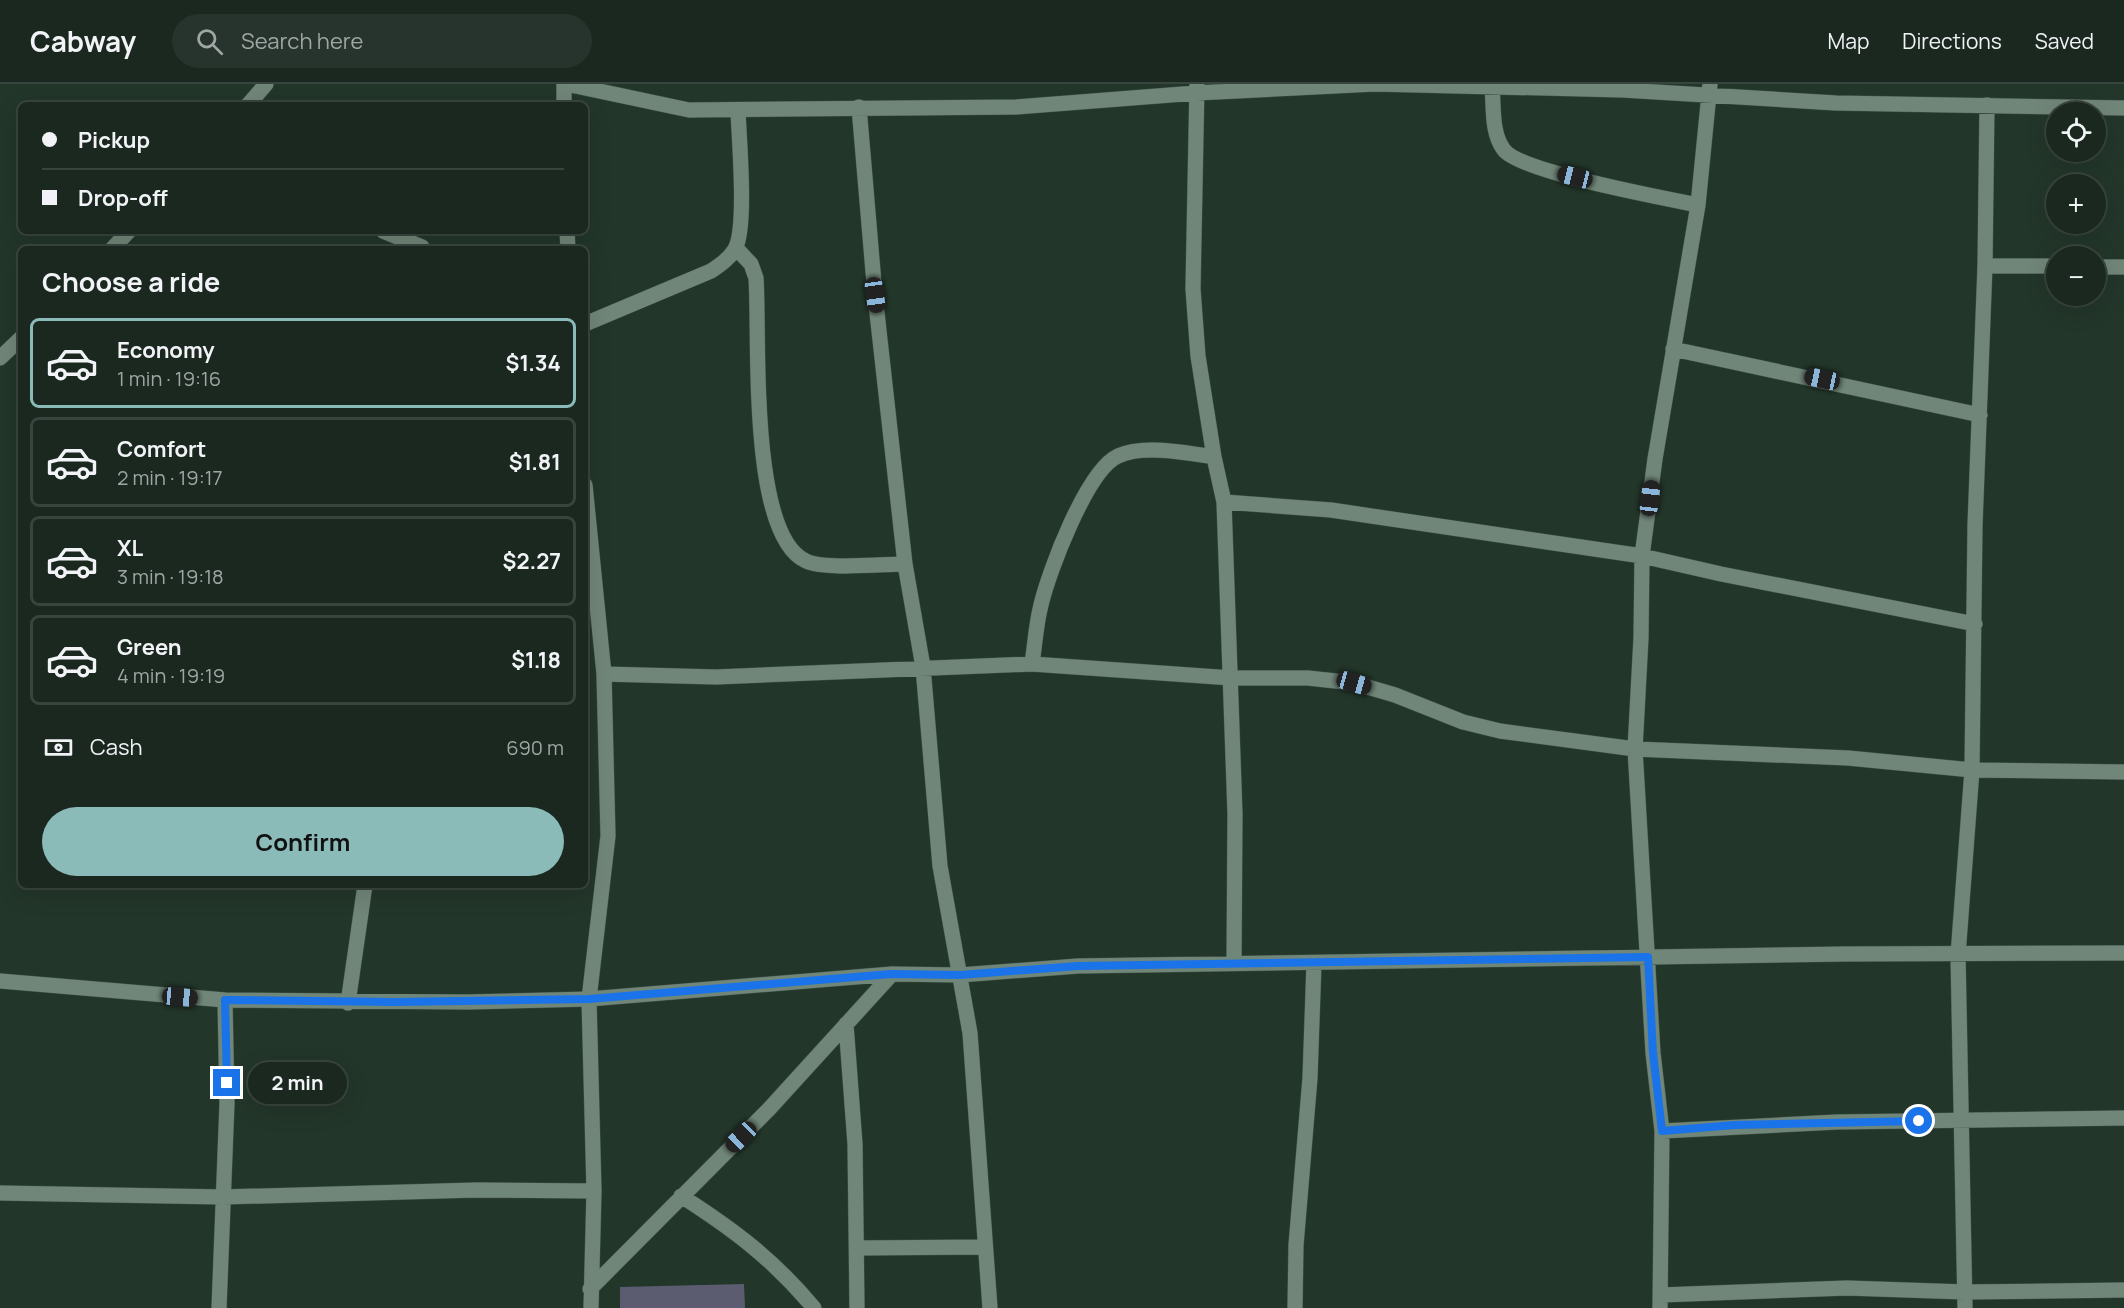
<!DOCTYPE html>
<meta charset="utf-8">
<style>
body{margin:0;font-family:Manrope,sans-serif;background:#27342d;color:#f1f3f6;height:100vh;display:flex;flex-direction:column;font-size:22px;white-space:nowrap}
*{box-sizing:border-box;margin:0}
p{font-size:20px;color:#9fa6a5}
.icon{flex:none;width:33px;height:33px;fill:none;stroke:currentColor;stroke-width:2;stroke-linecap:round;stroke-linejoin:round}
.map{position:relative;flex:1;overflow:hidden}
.sheet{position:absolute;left:18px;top:162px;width:570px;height:642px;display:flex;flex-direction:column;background:#1a2820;border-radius:9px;box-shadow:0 6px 24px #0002,0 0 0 2px #38443e}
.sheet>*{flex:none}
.guide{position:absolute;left:18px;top:18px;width:570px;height:132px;border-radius:9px;box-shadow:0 6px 24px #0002,0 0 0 2px #38443e;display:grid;align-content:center;height:132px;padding:0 24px;background:#1a2820}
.fabs{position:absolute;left:2046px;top:18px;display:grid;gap:12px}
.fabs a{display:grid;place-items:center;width:60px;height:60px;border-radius:50%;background:#1a2820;box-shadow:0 6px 24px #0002,0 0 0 2px #38443e;font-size:30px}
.end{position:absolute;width:27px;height:27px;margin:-14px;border:8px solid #1a73e8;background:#fff;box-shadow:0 0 0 3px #fff}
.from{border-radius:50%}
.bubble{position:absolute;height:42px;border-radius:21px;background:#1a2820;box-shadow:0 6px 24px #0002,0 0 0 2px #38443e;font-size:20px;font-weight:700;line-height:42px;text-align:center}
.car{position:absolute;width:18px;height:36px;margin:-18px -9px;border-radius:8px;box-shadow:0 0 4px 2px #0007;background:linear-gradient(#222 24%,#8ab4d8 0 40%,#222 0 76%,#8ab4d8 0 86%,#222 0)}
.guide b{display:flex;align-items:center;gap:21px;height:57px;font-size:22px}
.guide b+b{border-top:2px solid #38443e}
.guide i{width:15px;height:15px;background:#f1f3f6}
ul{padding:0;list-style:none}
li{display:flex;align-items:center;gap:18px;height:90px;margin:0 12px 9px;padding:0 12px;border:3px solid #38443e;border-radius:9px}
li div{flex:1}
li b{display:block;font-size:22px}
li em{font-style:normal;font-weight:700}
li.active{border-color:#8bbbb9}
li>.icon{width:54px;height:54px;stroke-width:1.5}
h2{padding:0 24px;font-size:27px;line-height:72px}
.pay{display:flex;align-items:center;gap:15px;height:66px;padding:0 24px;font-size:22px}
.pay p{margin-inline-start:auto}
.action{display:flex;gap:12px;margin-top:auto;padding:12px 24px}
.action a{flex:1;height:69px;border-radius:36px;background:#8bbbb9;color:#111;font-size:24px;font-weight:700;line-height:69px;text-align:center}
header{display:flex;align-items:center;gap:36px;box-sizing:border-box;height:84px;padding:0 30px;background:#1a2820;border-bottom:2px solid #38443e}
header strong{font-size:28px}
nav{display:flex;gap:33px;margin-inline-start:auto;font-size:21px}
.search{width:420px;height:54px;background:#27342d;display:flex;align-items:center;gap:15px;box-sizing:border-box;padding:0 21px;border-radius:33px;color:#9fa6a5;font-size:22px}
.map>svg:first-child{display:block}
.building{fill:#5b5c70}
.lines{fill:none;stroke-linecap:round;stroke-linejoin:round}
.minor-casing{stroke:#415147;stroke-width:16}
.minor{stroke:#708678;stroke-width:15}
.route{stroke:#1a73e8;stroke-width:8}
</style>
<header>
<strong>Cabway</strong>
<div class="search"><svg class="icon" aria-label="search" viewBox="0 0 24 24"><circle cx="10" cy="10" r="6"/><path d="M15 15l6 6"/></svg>Search here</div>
<nav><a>Map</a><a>Directions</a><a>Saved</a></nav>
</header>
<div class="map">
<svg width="2124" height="1224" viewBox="0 0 2124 1224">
<rect width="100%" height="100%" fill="#23362a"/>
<path class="building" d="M 744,1200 L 745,1224 L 620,1224 L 620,1203 Z"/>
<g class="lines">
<g class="minor-casing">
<path id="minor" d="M 564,0 L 564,21
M 566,0 L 689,26 L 1016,23 L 1196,9 L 1375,0 L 1623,6 L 1836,19 L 2124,24
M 1197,0 L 1193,205 L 1198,272 L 1214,373 L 1224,418 L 1235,730 L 1234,879
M 1492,3 C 1494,23 1491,49 1504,66 C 1521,88 1664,114 1698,121
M 248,21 L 266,0
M 859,23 L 875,211 L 905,480 L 923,583 L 940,782 L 970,949 L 990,1224
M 383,147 L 422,163
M 567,147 L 568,165
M 736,164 L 751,180 L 756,194 C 760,251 748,451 806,477 C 825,486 882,480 905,480
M 112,165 L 129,147
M 1985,182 L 2056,182
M 2096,183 L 2124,183
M 585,240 L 711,187 C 720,181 729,175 735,165 C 747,144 739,55 738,27
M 1673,265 L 1980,331
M 0,274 L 21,254
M 585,401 L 604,590 L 608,752 L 589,915 L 594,1107 L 591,1224
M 1224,418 L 1331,426 L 1642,472 L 1721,490 L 1975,540
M 1032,580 C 1035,560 1036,540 1041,521 C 1049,487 1087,386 1118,372 C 1143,360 1188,369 1214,373
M 604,590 L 716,593 L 1032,580 L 1232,594 L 1308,594 L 1354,599 L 1395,611 L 1463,638 L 1500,647 L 1635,665 L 1848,674 L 1972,686 L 2124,688
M 0,897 L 225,916 L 468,918 L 589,915 L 892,890 L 960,891 L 1078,882 L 1846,870 L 2124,869
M 348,919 L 365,801
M 846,940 L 855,1060 L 857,1224
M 1662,1047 L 1837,1038 L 2124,1034
M 0,1109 L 223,1113 L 476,1106 L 594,1107
M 681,1112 C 733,1145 774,1176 814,1224
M 858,1164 L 984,1163
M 590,1205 L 770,1024 L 892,890
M 1661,1211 L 1847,1204 L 1965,1208 L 2124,1206
M 219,1224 L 227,1019 L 225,916
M 1295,1224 L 1296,1161 L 1310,994 L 1314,879
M 1660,1224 L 1662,1047 L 1653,969 L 1635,665 L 1641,554 L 1642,472 L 1655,375 L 1698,121 L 1710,0
M 1965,1224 L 1958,871 L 1972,686 L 1975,441 L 1985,182 L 1987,21"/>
</g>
<use href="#minor" class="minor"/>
</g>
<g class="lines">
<path class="route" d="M 227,999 L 225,916 L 396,918 L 589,915 L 891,890 L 960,891 L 1078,882 L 1648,873 L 1653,969 L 1662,1047 L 1735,1041 L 1919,1037"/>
</g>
</svg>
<div class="fabs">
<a><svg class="icon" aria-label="locate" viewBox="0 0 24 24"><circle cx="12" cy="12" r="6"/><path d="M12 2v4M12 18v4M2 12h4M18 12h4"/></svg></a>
<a>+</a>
<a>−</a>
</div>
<i class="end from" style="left:1919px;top:1037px"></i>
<i class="end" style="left:227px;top:999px"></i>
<div class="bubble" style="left:248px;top:978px;width:99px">2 min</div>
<i class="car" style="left:1575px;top:93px;rotate:284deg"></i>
<i class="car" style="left:875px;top:211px;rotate:172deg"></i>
<i class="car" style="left:1822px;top:295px;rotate:282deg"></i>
<i class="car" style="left:1650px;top:414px;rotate:7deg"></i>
<i class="car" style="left:1354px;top:599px;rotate:106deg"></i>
<i class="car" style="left:180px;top:913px;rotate:95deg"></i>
<i class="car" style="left:741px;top:1053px;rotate:226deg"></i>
<div class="guide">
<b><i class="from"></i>Pickup</b>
<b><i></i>Drop-off</b>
</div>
<section class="sheet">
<h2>Choose a ride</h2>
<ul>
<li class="active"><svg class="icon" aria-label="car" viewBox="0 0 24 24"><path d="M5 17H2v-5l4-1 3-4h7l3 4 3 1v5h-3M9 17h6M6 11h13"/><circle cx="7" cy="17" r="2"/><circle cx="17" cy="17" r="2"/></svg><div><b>Economy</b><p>1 min · 19:16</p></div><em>$1.34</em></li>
<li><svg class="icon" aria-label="car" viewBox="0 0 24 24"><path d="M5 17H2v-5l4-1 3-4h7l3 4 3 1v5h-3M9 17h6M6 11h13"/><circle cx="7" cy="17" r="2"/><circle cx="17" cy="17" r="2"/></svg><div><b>Comfort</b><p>2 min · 19:17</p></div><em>$1.81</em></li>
<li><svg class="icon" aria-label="car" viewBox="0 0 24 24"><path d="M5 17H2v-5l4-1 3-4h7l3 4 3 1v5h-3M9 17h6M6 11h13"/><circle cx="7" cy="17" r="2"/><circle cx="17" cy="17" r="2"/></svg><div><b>XL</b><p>3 min · 19:18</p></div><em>$2.27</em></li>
<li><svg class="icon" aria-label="car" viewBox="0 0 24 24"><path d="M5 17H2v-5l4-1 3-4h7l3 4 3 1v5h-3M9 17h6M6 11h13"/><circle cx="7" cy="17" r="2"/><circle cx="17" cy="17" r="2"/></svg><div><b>Green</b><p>4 min · 19:19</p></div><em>$1.18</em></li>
</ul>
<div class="pay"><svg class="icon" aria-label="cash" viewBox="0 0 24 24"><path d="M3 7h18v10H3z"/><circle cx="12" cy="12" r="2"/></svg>Cash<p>690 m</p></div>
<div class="action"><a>Confirm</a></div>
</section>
</div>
